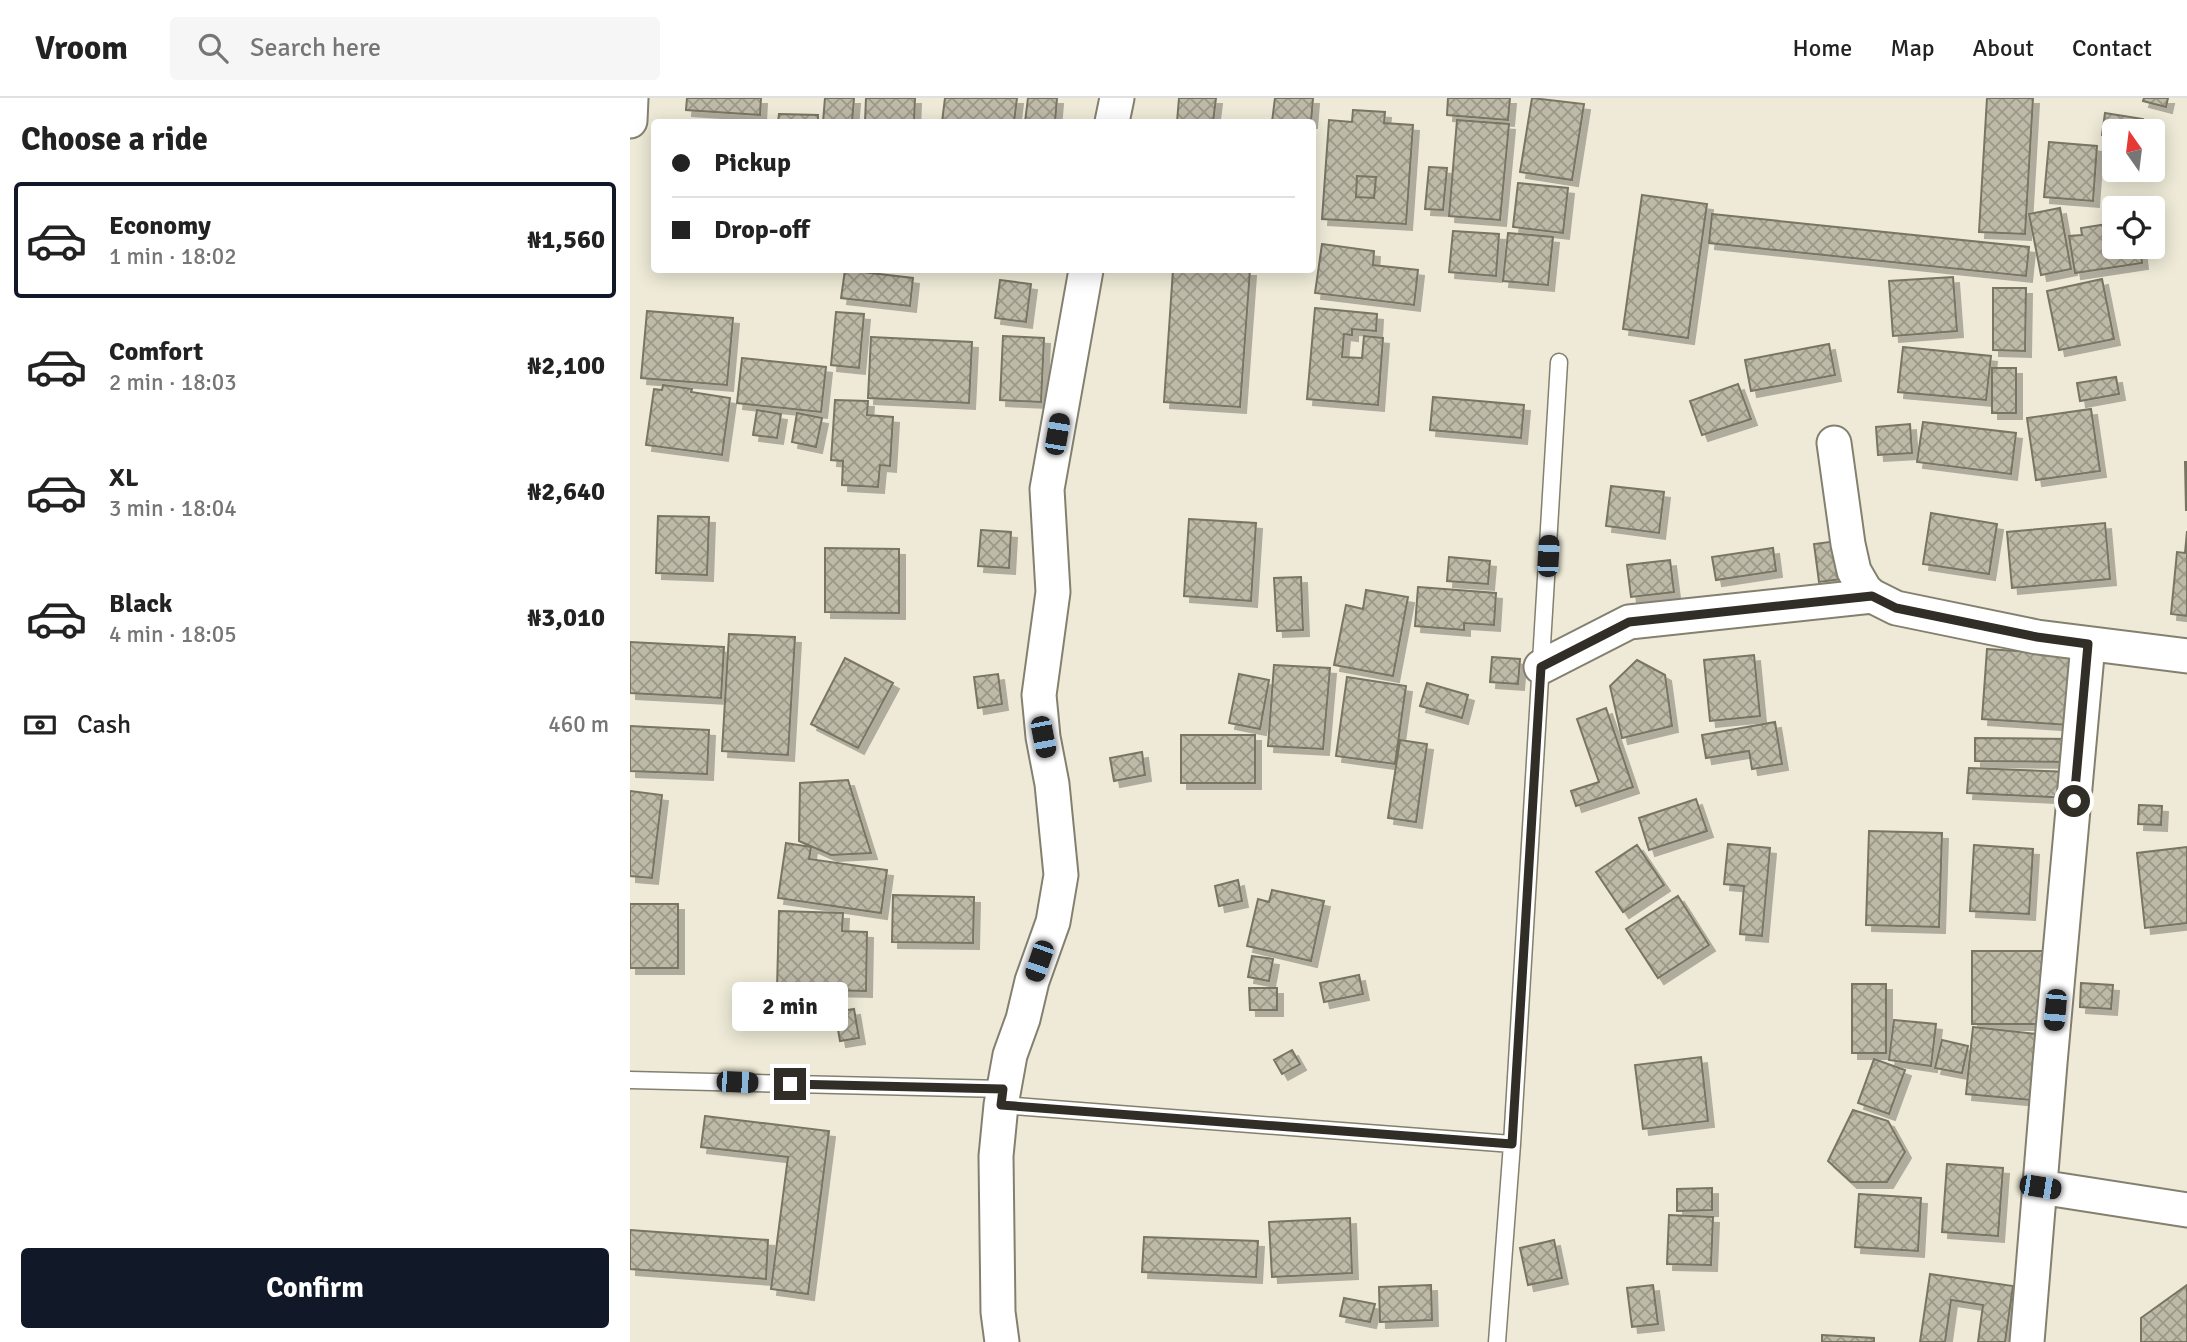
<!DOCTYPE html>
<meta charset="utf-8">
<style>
body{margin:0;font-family:Signika,sans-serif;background:#f6f6f6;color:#222;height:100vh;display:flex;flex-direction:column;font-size:26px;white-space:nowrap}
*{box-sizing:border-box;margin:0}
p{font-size:23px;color:#767676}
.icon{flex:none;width:38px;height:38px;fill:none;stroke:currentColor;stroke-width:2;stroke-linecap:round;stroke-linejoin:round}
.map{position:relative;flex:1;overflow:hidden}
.drawer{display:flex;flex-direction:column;background:#fff;width:630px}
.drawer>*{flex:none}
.hud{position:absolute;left:21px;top:21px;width:665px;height:154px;border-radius:7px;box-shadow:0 4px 18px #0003;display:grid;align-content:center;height:154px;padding:0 21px;background:#fff}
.needle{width:46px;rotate:346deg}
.fabs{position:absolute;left:1472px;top:21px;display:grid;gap:14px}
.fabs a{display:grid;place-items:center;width:63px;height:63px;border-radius:7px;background:#fff;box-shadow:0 4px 18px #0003;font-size:35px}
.end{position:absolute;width:32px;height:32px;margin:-16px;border:9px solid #302e27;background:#fff;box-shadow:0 0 0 4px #fff}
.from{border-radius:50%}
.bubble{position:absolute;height:49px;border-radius:7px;background:#fff;box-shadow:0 4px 18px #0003;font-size:23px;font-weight:800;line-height:49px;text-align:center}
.car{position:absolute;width:21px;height:42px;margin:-21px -10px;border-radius:9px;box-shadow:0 0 5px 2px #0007;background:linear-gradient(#222 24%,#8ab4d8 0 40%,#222 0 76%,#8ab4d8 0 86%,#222 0)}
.hud b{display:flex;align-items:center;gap:24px;height:66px;font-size:26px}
.hud b+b{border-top:2px solid #e0e0e0}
.hud i{width:18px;height:18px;background:#222}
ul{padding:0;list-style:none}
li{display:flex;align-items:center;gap:21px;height:116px;margin:0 14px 10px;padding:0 7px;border:4px solid transparent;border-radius:7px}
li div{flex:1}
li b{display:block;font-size:26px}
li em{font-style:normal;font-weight:800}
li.selected{border-color:#111827}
li>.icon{width:63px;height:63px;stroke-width:1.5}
h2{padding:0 21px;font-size:32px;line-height:84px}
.pay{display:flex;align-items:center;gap:18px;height:77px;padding:0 21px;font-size:26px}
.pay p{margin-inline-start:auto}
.primary-button{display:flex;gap:14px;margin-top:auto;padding:14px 21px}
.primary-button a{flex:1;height:80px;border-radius:7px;background:#111827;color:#fff;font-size:28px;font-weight:800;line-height:80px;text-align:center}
header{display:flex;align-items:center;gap:42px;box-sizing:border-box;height:98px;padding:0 35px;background:#fff;border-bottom:2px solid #e0e0e0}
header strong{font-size:33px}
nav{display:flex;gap:38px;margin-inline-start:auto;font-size:24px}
.search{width:490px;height:63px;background:#f6f6f6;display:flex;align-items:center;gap:18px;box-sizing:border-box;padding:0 24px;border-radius:7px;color:#767676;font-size:26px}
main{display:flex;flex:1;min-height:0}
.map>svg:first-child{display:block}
.building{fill:url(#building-cross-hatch);stroke:#797564;stroke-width:2;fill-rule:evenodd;filter:url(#shadow)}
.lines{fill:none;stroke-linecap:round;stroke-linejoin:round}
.lane-casing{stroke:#848070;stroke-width:19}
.street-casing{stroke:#848070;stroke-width:37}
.lane{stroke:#fff;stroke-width:16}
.street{stroke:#fff;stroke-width:33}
.route{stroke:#302e27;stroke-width:9}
</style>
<header>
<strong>Vroom</strong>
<div class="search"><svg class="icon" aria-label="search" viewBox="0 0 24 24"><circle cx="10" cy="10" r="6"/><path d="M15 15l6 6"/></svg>Search here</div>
<nav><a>Home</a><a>Map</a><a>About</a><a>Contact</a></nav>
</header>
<main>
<section class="drawer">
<h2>Choose a ride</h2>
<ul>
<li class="selected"><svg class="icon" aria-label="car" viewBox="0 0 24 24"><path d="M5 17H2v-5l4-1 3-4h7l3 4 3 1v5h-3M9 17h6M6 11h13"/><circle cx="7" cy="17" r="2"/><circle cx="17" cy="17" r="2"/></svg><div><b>Economy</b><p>1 min · 18:02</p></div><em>₦1,560</em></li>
<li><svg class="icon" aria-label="car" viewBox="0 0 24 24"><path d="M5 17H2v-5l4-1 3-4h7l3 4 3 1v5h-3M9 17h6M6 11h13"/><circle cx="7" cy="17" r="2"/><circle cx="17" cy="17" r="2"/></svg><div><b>Comfort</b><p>2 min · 18:03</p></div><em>₦2,100</em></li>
<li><svg class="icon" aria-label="car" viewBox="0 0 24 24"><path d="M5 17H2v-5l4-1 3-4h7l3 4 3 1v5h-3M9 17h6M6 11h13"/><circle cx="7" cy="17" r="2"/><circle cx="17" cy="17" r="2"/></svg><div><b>XL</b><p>3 min · 18:04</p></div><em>₦2,640</em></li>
<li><svg class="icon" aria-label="car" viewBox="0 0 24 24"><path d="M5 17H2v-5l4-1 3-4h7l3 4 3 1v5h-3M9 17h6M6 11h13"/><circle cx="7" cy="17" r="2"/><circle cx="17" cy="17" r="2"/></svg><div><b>Black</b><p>4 min · 18:05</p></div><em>₦3,010</em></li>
</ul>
<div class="pay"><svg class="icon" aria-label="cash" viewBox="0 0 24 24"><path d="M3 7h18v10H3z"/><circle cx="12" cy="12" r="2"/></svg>Cash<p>460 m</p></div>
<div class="primary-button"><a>Confirm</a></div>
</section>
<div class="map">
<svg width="1557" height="1244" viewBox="0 0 1557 1244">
<defs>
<pattern id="building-cross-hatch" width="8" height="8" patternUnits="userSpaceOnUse" patternTransform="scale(1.75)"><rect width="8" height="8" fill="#bebaa8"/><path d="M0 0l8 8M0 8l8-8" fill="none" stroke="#9b9889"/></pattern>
<filter id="shadow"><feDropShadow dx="6" dy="6" stdDeviation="0" flood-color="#0004"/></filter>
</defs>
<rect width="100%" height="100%" fill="#eeead7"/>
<path class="building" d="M 57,0 L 131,0 L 130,17 L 56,12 Z
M 195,0 L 224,0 L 222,24 L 193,24 Z
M 236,0 L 285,0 L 284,24 L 235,24 Z
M 315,0 L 387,0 L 384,24 L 312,24 Z
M 398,0 L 427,0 L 425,24 L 395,24 Z
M 549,0 L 586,0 L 583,24 L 547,24 Z
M 645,0 L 683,0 L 681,24 L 642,24 Z
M 818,0 L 880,0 L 878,22 L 817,17 Z
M 902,0 L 954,6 L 942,82 L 890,74 Z
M 1357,0 L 1403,0 L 1395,136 L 1349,134 Z
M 1514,0 L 1538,0 L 1536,9 L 1513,3 Z
M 723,12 L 755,14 L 754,25 L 783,27 L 776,126 L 692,121 L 699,22 L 722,24 ZM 727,78 L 746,79 L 744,100 L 726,99 Z
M 1475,15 L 1513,21 L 1511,33 L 1484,33 L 1484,39 L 1472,37 Z
M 149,16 L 188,17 L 188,24 L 148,24 Z
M 827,22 L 879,26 L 870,122 L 819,118 Z
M 1419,44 L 1467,48 L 1463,103 L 1414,99 Z
M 799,69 L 817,70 L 813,112 L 795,111 Z
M 727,78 L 746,79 L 744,100 L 726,99 Z
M 888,85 L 938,90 L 933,135 L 883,129 Z
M 1012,97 L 1077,106 L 1058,240 L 993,231 Z
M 1430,110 L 1441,171 L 1411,177 L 1399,116 Z
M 1082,116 L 1399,149 L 1396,178 L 1079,145 Z
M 1484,125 L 1484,149 L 1510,149 L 1512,165 L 1445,175 L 1439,138 L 1452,137 L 1451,130 Z
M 823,133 L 869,136 L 866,178 L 819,174 Z
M 878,135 L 923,139 L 918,187 L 873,183 Z
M 692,146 L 744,153 L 743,167 L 788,172 L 784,207 L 685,195 Z
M 215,172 L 283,180 L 280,208 L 211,200 Z
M 543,172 L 620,172 L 610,309 L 534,304 Z
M 1323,179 L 1327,233 L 1263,238 L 1259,183 Z
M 1472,181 L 1484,241 L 1429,252 L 1417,193 Z
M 370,182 L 401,186 L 396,224 L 365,220 Z
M 1363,190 L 1396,190 L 1395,253 L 1363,252 Z
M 685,210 L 747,216 L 746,233 L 722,231 L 722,237 L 714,236 L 712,259 L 732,260 L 734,238 L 753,240 L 748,307 L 677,301 Z
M 17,213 L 103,220 L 97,287 L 11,280 Z
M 206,214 L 234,216 L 229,270 L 201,267 Z
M 373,238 L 414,240 L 411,304 L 370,302 Z
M 241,239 L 342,244 L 339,305 L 238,300 Z
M 1199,246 L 1205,277 L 1121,293 L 1115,262 Z
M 1273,249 L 1361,258 L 1356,302 L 1268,294 Z
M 112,260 L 196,269 L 191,314 L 107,305 Z
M 1362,270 L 1386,270 L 1386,315 L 1362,315 Z
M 1486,279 L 1489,296 L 1450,303 L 1447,285 Z
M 1108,286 L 1121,321 L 1072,337 L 1060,303 Z
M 33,287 L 62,291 L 61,294 L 100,300 L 92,357 L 16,347 L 24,291 L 32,292 Z
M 803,299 L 894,307 L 891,340 L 800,332 Z
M 205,302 L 238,303 L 237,317 L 263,319 L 260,368 L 250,367 L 248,389 L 212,387 L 213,363 L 201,362 Z
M 1461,311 L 1470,373 L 1406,382 L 1397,320 Z
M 127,312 L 151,316 L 147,340 L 123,337 Z
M 167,315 L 192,320 L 186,349 L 162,344 Z
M 1293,324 L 1386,335 L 1381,376 L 1287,364 Z
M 1280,326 L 1282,355 L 1248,357 L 1246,329 Z
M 1555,364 L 1557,364 L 1557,412 L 1556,412 Z
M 981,388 L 1034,394 L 1029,435 L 976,428 Z
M 1301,415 L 1367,426 L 1359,476 L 1293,466 Z
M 28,418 L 79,419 L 77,477 L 26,475 Z
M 559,421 L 626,425 L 621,503 L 554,498 Z
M 1475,425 L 1480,481 L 1382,490 L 1377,434 Z
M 351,432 L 381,434 L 379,470 L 348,468 Z
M 1557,433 L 1557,518 L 1541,516 L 1547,454 L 1555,455 Z
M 1214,442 L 1219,480 L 1189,484 L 1184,446 Z
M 195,450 L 269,451 L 269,515 L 195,514 Z
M 1143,450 L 1146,473 L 1086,482 L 1082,459 Z
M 819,459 L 860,463 L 858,486 L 817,483 Z
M 1040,462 L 1044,494 L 1001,499 L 997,467 Z
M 671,479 L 673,532 L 647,533 L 644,480 Z
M 788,489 L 866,495 L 864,527 L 834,525 L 834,532 L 785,528 Z
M 736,492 L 778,499 L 763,578 L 704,567 L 716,507 L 733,511 Z
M 99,536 L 165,539 L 158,657 L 92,653 Z
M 0,544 L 94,549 L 91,600 L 0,595 Z
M 1357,551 L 1444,557 L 1439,627 L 1352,621 Z
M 1124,557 L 1130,618 L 1080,623 L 1074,562 Z
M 862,559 L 890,561 L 888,586 L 860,584 Z
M 215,560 L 263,585 L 228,650 L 181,626 Z
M 1007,562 L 1035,577 L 1042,628 L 992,640 L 980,588 Z
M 644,567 L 700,570 L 693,651 L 638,648 Z
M 368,576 L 372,606 L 348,610 L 344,579 Z
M 609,576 L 639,582 L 630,631 L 599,625 Z
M 717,579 L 776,588 L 765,666 L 706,658 Z
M 797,585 L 838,597 L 832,620 L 790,608 Z
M 976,610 L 1003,689 L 946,708 L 941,693 L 969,684 L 947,621 Z
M 1145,624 L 1152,666 L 1122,671 L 1119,653 L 1076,660 L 1072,637 Z
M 0,628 L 79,632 L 77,676 L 0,673 Z
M 551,637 L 625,637 L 625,685 L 551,685 Z
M 1345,640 L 1441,641 L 1441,664 L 1345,663 Z
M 770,642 L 797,646 L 786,724 L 758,720 Z
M 512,654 L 515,677 L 484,683 L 480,660 Z
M 1339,670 L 1440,674 L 1439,700 L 1337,695 Z
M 218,682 L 241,755 L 201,757 L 169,743 L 170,685 Z
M 0,693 L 32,697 L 22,780 L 0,778 Z
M 1066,701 L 1077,733 L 1019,752 L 1009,720 Z
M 1509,707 L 1532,708 L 1531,727 L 1508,726 Z
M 1239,733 L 1312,735 L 1309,829 L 1236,827 Z
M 156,745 L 181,749 L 179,761 L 257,772 L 251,815 L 148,800 Z
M 1098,746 L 1140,750 L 1132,838 L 1110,836 L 1114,788 L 1094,786 Z
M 1007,747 L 1034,787 L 993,814 L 966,774 Z
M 1344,747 L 1403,751 L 1399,816 L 1340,813 Z
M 1557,749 L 1557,825 L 1515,830 L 1507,755 Z
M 608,782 L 612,803 L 589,808 L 585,788 Z
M 642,792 L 694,803 L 681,863 L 617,848 L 628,801 L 639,804 Z
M 263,797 L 344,799 L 343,845 L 262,844 Z
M 1048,798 L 1079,847 L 1028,880 L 996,831 Z
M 0,806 L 48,806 L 48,870 L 0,870 Z
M 149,813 L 213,815 L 212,833 L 237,834 L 236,893 L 147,891 Z
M 1342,853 L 1414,853 L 1414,926 L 1342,926 Z
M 622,858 L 643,861 L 639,883 L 618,879 Z
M 729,877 L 733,896 L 694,904 L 690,885 Z
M 1451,885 L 1483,887 L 1481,911 L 1450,909 Z
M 1222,886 L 1256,886 L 1256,955 L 1222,955 Z
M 619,890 L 647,890 L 647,912 L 620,912 Z
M 224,911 L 229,940 L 210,943 L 205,914 Z
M 1264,922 L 1306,926 L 1301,968 L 1259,962 Z
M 1343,929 L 1407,936 L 1401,1002 L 1336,996 Z
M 1312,942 L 1338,948 L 1332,975 L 1305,970 Z
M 662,952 L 670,966 L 652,976 L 644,962 Z
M 1071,959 L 1078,1023 L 1013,1031 L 1005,967 Z
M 1244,961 L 1275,972 L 1259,1016 L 1228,1005 Z
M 1223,1012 L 1258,1023 L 1275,1054 L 1257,1084 L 1221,1084 L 1198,1063 Z
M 75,1018 L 199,1033 L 178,1196 L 141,1191 L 158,1059 L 71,1049 Z
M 1317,1066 L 1373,1070 L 1368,1138 L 1312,1134 Z
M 1082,1090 L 1082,1112 L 1047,1113 L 1047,1091 Z
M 1229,1096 L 1291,1100 L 1288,1153 L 1225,1149 Z
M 1039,1117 L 1083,1119 L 1081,1167 L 1037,1166 Z
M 720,1120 L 722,1175 L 642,1179 L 639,1124 Z
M 0,1132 L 138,1142 L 136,1181 L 0,1171 Z
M 514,1139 L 628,1143 L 626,1179 L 512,1174 Z
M 924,1142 L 932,1180 L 898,1187 L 890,1150 Z
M 1300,1176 L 1383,1188 L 1375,1244 L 1348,1244 L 1353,1207 L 1321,1202 L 1315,1244 L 1290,1244 Z
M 801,1187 L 802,1222 L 750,1224 L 749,1189 Z
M 1023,1187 L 1028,1226 L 1002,1229 L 997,1190 Z
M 1557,1187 L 1557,1244 L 1511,1244 L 1511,1220 Z
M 714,1200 L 745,1206 L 740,1224 L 710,1218 Z
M 1192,1237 L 1244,1240 L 1244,1244 L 1192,1244 Z"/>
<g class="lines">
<g class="lane-casing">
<path id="lane" d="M 0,982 L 373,991
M 371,1007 L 882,1046 L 867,1244
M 882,1046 L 929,264"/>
</g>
<g class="street-casing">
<path id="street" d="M 0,23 L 1,0
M 482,24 L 487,0
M 1204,345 L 1218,446 L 1224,473 L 1235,492 L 1242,498 L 1266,510 L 1407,539 L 1557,558
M 911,569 L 999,524 L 1242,498
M 1410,1089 L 1557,1112
M 372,1244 L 368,1214 L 366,1058 L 371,1007 L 380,957 L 393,921 L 402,883 L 423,824 L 431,777 L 422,686 L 413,639 L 409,597 L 423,494 L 417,391 L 456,172
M 1397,1244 L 1420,965 L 1458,546"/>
</g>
<use href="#lane" class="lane"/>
<use href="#street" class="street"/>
</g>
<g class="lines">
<path class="route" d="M 160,986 L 373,991 L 371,1007 L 882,1046 L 911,569 L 999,524 L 1242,498 L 1266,510 L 1407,539 L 1458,546 L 1444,703"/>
</g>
</svg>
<div class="fabs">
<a><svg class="needle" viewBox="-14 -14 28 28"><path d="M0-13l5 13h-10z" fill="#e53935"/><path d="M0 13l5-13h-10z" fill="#767676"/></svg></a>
<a><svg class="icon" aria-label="locate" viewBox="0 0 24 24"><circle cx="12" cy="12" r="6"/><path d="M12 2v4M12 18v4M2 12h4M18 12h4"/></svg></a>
</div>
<i class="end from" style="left:1444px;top:703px"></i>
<i class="end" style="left:160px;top:986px"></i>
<div class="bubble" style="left:102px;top:884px;width:116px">2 min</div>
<i class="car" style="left:427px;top:336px;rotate:10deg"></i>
<i class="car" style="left:918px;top:458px;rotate:3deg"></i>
<i class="car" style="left:413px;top:639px;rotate:169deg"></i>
<i class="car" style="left:409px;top:863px;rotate:199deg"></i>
<i class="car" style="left:1425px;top:912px;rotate:185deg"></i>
<i class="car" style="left:107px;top:984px;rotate:92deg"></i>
<i class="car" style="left:1410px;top:1089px;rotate:99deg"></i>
<div class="hud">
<b><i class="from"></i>Pickup</b>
<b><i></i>Drop-off</b>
</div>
</div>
</main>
